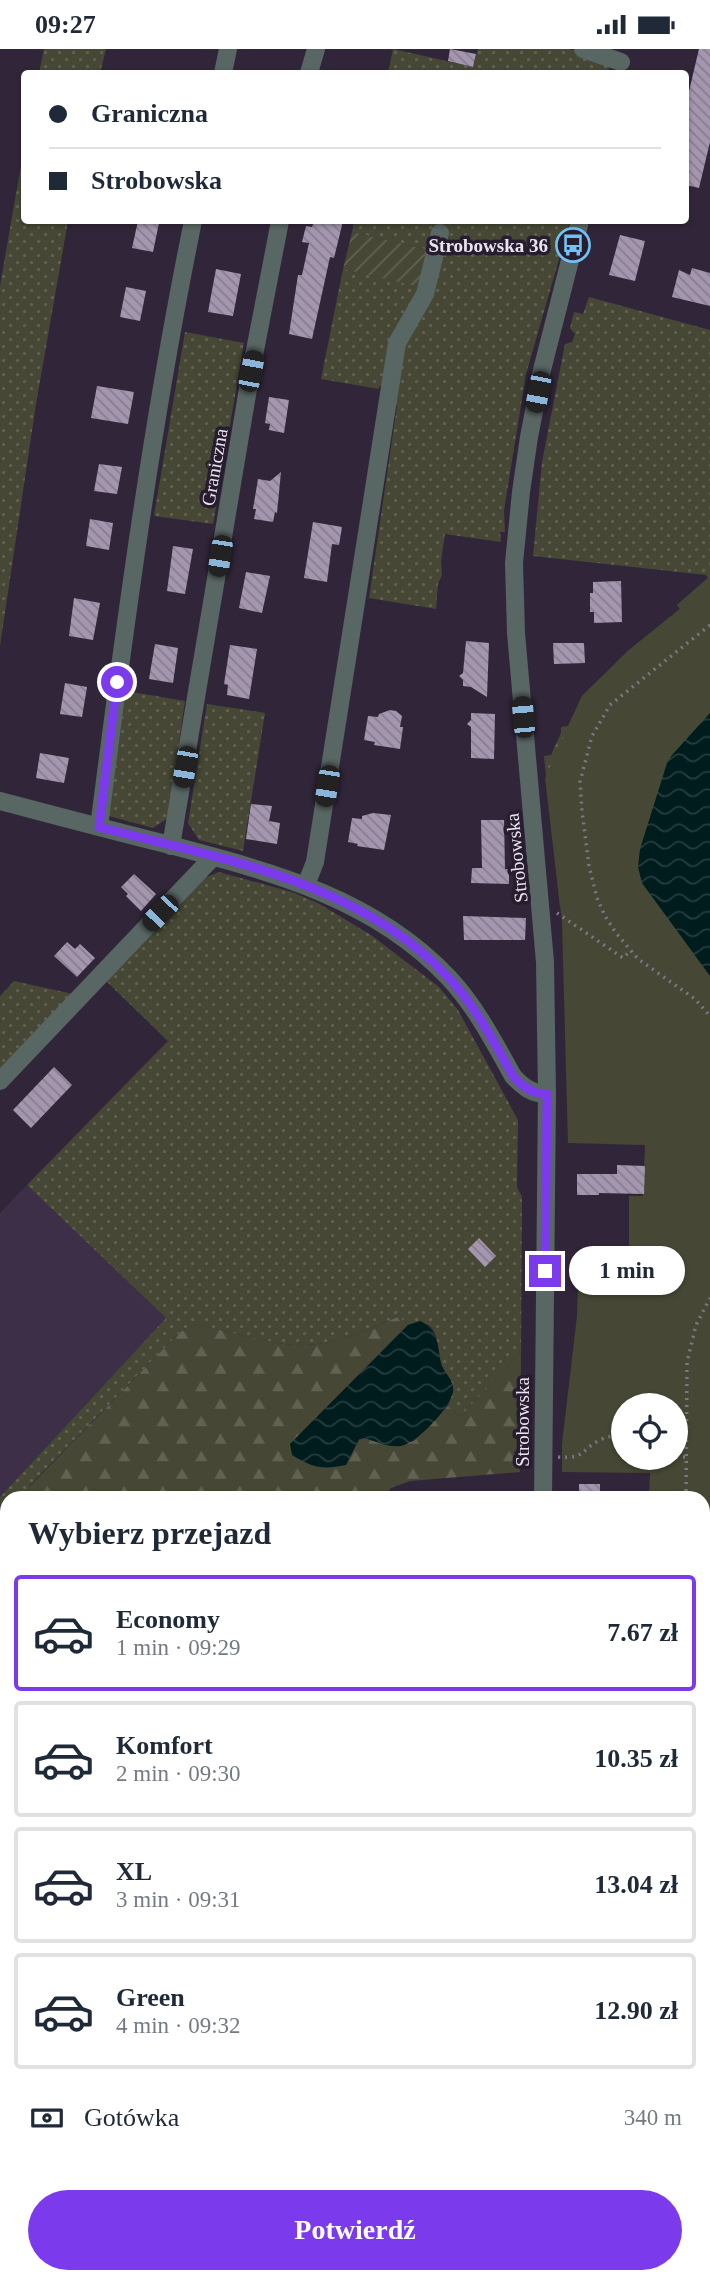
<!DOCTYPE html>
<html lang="pl">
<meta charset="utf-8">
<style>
body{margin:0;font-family:Georgia,serif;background:#f2f2f3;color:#1f2937;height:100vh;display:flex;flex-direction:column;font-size:26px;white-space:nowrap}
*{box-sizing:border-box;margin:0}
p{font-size:23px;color:#747a83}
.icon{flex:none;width:38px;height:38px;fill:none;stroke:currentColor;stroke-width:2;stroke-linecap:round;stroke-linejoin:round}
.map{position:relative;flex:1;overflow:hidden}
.details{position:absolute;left:0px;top:1442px;width:710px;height:793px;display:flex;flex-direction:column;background:#fff;border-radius:21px 21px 0 0;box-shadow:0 2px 5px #0004}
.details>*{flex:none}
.hud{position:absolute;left:21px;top:21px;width:668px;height:154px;border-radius:7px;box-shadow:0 2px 5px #0004;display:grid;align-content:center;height:154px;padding:0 28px;background:#fff}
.buttons{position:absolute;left:611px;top:1344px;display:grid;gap:14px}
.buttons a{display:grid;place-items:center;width:77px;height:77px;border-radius:50%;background:#fff;box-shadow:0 2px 5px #0004;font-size:35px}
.end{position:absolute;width:32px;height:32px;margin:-16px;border:9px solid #7c3aed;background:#fff;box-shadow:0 0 0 4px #fff}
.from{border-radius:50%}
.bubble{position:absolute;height:49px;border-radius:24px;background:#fff;box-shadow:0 2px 5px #0004;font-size:23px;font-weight:700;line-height:49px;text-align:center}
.car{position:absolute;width:21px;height:42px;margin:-21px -10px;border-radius:9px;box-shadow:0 0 5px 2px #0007;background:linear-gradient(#222 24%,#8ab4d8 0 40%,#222 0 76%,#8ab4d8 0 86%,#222 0)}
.hud b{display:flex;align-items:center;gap:24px;height:66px;font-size:26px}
.hud b+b{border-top:2px solid #e0e1e3}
.hud i{width:18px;height:18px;background:#1f2937}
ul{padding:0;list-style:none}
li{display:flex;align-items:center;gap:21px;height:116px;margin:0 14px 10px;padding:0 14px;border:4px solid #e0e1e3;border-radius:7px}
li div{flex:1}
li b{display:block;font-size:26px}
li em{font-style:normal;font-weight:700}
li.active{border-color:#7c3aed}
li>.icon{width:63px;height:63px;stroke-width:1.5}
h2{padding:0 28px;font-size:32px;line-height:84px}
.pay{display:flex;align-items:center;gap:18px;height:77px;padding:0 28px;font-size:26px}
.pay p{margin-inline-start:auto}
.action{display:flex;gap:14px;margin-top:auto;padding:14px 28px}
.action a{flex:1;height:80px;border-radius:42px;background:#7c3aed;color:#fff;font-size:28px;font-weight:700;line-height:80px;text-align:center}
.status{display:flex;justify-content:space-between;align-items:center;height:49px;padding:0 35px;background:#fff;direction:ltr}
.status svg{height:19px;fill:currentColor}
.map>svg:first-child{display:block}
.built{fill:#3d2f47}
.grass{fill:url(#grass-dots)}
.forest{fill:url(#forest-firs)}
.park{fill:#464835;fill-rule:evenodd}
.garden{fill:url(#garden-furrows)}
.water{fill:url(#water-waves)}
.building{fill:url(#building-back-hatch)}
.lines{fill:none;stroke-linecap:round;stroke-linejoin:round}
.path{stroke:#7e7586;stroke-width:3.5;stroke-dasharray:2 5;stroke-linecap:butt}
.minor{stroke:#586664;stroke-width:18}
.route{stroke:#7c3aed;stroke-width:9}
.labels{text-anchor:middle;stroke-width:7;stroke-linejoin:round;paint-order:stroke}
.poi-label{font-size:19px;font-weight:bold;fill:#eae4f0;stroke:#271d2f;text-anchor:end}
.street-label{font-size:19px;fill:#eae4f0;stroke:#271d2f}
</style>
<div class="status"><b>09:27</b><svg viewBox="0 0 49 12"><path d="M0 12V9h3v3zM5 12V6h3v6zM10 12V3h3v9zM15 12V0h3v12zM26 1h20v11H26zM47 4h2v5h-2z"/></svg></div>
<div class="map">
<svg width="710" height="2234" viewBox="0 0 710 2234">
<defs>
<pattern id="grass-dots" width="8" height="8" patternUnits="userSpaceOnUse" patternTransform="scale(1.75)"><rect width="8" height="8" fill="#464835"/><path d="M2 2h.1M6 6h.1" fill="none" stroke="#616253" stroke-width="1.8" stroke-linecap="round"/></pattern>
<pattern id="forest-firs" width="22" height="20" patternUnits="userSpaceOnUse" patternTransform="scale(1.75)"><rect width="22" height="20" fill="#464835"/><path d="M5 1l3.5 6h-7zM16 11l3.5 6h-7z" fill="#616253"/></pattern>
<pattern id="garden-furrows" width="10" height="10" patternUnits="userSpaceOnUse" patternTransform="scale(1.75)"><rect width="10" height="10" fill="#464835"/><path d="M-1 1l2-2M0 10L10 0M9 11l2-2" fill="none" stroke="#616253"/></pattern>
<pattern id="water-waves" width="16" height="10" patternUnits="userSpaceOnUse" patternTransform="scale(1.75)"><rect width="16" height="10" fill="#001c1d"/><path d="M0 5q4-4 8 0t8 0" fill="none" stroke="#253d3e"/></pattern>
<pattern id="building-back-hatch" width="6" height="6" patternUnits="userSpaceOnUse" patternTransform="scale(1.75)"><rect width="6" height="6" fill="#a396ae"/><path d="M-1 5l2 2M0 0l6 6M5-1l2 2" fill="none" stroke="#877d8f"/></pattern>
</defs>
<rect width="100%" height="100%" fill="#312639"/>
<path class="built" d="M 27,1136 L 166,1269 L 0,1448 L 0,1164 Z"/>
<path class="grass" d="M 44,0 L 106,0 L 100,24 L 39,24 Z
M 393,0 L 473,18 L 478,0 L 570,0 L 610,15 L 608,24 L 388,24 Z
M 24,99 L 24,172 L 68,172 L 36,355 L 0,597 L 0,237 Z
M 354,172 L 570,172 L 526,325 L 504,461 L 505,483 L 500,483 L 501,493 L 445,485 L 441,512 L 442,526 L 438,535 L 436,560 L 369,549 L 397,357 L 382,338 L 379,337 L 379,340 L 321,330 L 343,220 L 420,237 L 429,201 L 352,183 Z
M 589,248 L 710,281 L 710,570 L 560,858 L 544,707 L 551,706 L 561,684 L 561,678 L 568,677 L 582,647 L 629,601 L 680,560 L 677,556 L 708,529 L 706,526 L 533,507 L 542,413 L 565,295 L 572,293 L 575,285 L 570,279 L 574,263 L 583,265 Z
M 185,283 L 244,294 L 213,475 L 154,467 Z
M 126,642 L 185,652 L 168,769 L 153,779 L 109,767 Z
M 207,655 L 265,664 L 243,802 L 199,791 L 188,774 Z
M 219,823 L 292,843 L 318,854 L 371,886 L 439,938 L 458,961 L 518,1071 L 517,1138 L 522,1148 L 521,1303 L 460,1368 L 448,1357 C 454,1339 451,1336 443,1320 C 434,1302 445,1265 408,1276 L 398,1267 C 367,1282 330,1298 294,1296 C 266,1294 227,1282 198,1276 L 188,1278 L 179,1284 L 29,1437 L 29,1449 L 7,1449 L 7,1839 L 0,1847 L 0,1448 L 166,1269 L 27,1136 L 168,992 L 106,932 L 204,829 Z
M 14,932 L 73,945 L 0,1021 L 0,947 Z
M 710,2081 L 710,2234 L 607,2234 L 613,2228 L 704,2228 L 704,2096 Z"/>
<path class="forest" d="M 399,1267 L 408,1276 L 290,1395 L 346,1416 L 359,1391 L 364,1389 L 393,1397 L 414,1392 L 448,1357 L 460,1368 L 521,1303 L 520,1423 L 410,1432 L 391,1439 L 382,1449 L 29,1449 L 29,1438 L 179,1284 L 188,1278 L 198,1276 C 227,1282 266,1294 294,1296 C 330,1298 367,1282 399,1267 Z"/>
<path class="park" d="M 710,525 L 710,2122 L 704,2127 L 704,1449 L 649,1449 L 650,1424 L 562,1423 L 562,1395 L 577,1267 L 579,1207 L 629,1205 L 629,1147 L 643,1147 L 645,1096 L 568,1094 L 562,873 L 545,729 L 582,647 L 629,601 L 680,560 L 677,556 L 708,529 L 706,526 ZM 623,1356 L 676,1356 L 676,1409 L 623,1409 Z"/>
<path class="garden" d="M 352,183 L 429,201 L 420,238 L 343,220 Z"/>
<path class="water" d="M 710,664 L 710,927 L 642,834 L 638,818 L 640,800 L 667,714 L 672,706 Z
M 420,1272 C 438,1280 438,1298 441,1314 C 444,1325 455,1331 453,1343 C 450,1359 417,1394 401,1397 C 389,1399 375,1392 364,1389 L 359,1390 L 346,1416 C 322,1421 313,1419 292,1406 L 290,1395 L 408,1276 Z"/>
<path class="building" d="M 450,0 L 476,5 L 473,18 L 448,12 Z
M 699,0 L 710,0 L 710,93 L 699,139 L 686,136 L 686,42 L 689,42 Z
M 138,172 L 159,174 L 153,203 L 132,199 Z
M 314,172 L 343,172 L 334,209 L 330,208 L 312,290 L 289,285 L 298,226 L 302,226 L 309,194 L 302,193 L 306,177 L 312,178 Z
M 620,186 L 645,192 L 635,232 L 609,226 Z
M 692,219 L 710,224 L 710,257 L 672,248 L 679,221 L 690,226 Z
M 216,220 L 241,225 L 233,267 L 208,263 Z
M 126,238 L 146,242 L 140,272 L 120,268 Z
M 97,337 L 134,343 L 128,375 L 91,369 Z
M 269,348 L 289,351 L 284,384 L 269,381 L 270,375 L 265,374 Z
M 99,415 L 122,418 L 117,445 L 94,442 Z
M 281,423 L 277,464 L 275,463 L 273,473 L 254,470 L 256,460 L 253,460 L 258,430 L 270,432 Z
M 90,470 L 113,474 L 109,501 L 86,497 Z
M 313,473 L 342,478 L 339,496 L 332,495 L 327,533 L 304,529 Z
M 173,497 L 193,500 L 185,545 L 167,542 Z
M 246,523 L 270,527 L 262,564 L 239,559 Z
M 621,532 L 622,573 L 594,574 L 594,563 L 590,563 L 590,544 L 593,544 L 593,533 Z
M 74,549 L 100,554 L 93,591 L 69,587 Z
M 466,592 L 489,594 L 487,648 L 471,638 L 463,637 L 463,631 L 459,627 L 463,624 Z
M 553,594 L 584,594 L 585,614 L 554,615 Z
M 155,595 L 178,599 L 173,634 L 149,630 Z
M 230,596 L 257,600 L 249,650 L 227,646 L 228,636 L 224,635 Z
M 65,634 L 87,638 L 82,668 L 60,665 Z
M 390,661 L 396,662 L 402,667 L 400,678 L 403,678 L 400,700 L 374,696 L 375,693 L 364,691 L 368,667 L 378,668 L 379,665 Z
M 471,664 L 495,665 L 494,710 L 471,709 L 471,678 L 467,675 L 471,671 Z
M 40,704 L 69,709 L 64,734 L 36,729 Z
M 251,755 L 272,757 L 269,772 L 280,774 L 277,795 L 246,790 Z
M 373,764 L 391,766 L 384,801 L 357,797 L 358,795 L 348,793 L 352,769 L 362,770 L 362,767 Z
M 481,771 L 504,771 L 505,820 L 509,820 L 509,835 L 471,834 L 472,819 L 482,819 Z
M 134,825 L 156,845 L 141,862 L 126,847 L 128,845 L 121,838 Z
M 463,867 L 526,869 L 525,891 L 464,891 Z
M 67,893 L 75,900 L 80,895 L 95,909 L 77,928 L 54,907 Z
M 54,1018 L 72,1036 L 31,1079 L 13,1061 Z
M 617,1116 L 645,1117 L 644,1145 L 599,1144 L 599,1146 L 577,1146 L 577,1125 L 617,1125 Z
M 479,1189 L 496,1207 L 485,1218 L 468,1200 Z
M 579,1435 L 600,1435 L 600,1449 L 579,1449 Z"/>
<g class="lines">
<path class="path" d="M 710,576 L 610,656 L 592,687 L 580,733 L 582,762 L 589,817 L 597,849 L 605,867 L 616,884 L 638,910 L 695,950 L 710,967
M 557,864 L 623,909 L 630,902
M 558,1408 C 586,1410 580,1401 600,1391 C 607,1387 615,1387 623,1386
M 676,1408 L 686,1408
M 686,1449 L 687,1313 L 696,1276 L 710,1249
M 704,1546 L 710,1583"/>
<path class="minor" d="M 583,0 L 621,13
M 223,24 L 228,0
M 309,24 L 316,0
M 0,752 C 57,767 113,782 170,796 C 272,823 374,849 449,929 C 476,958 494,993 513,1027 C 523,1038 532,1045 547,1045
M 99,778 C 125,575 152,372 193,172
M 171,797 L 251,322 L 280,172
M 306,836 L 315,813 L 397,294 L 425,245 L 440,184
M 0,1032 L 213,808
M 543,1449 L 547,1045 L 545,913 L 516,584 L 514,514 L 521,443 L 529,388 L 542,321 L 580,172
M 567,2228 L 569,2234"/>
</g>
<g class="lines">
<path class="route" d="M 117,633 L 99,778 C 222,810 359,832 449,929 C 476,958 494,993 513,1027 C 523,1038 532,1045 547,1045 L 545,1222"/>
</g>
<defs>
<g id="bus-ring" transform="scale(1.75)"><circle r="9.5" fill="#271d2f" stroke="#72c1f5" stroke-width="1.5"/><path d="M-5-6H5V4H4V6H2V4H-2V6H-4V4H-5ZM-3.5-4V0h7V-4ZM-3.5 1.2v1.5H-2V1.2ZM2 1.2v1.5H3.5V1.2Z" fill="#72c1f5"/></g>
</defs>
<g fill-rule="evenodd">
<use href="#bus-ring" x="573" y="196"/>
</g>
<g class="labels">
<g class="poi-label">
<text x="548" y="203">Strobowska 36</text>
</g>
<g class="street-label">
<text transform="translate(214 418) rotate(-80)" y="7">Graniczna</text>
<text transform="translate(516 809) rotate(-96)" y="7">Strobowska</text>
<text transform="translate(522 1373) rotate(-90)" y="7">Strobowska</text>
</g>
</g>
</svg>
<div class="buttons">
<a><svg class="icon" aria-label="locate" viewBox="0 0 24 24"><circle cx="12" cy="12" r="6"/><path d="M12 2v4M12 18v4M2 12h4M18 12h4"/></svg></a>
</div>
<i class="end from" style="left:117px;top:633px"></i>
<i class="end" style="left:545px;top:1222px"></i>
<div class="bubble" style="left:569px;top:1197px;width:116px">1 min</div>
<i class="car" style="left:251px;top:322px;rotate:11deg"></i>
<i class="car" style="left:538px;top:343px;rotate:191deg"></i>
<i class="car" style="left:220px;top:507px;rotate:189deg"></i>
<i class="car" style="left:523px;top:668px;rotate:355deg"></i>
<i class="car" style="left:185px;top:718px;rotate:190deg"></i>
<i class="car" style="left:327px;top:737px;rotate:189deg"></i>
<i class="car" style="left:160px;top:864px;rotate:224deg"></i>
<div class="hud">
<b><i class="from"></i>Graniczna</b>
<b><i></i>Strobowska</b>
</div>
<section class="details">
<h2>Wybierz przejazd</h2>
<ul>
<li class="active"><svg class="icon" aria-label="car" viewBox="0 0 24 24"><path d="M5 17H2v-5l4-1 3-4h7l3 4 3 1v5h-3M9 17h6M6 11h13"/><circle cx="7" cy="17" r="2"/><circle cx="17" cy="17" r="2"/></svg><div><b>Economy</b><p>1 min · 09:29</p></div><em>7.67 zł</em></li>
<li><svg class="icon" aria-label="car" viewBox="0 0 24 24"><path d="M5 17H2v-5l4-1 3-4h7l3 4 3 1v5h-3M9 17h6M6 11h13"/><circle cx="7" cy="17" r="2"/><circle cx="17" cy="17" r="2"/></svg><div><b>Komfort</b><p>2 min · 09:30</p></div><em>10.35 zł</em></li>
<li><svg class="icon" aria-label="car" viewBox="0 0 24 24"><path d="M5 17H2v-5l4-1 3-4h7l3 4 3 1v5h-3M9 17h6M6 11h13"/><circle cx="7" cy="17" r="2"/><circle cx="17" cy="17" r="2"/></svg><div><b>XL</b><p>3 min · 09:31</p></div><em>13.04 zł</em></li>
<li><svg class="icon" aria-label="car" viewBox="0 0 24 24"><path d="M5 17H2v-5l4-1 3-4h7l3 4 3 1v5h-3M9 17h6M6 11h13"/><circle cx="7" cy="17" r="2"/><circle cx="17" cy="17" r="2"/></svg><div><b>Green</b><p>4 min · 09:32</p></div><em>12.90 zł</em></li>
</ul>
<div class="pay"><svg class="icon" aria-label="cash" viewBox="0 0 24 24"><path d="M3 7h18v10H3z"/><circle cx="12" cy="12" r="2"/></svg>Gotówka<p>340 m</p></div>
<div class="action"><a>Potwierdź</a></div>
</section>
</div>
